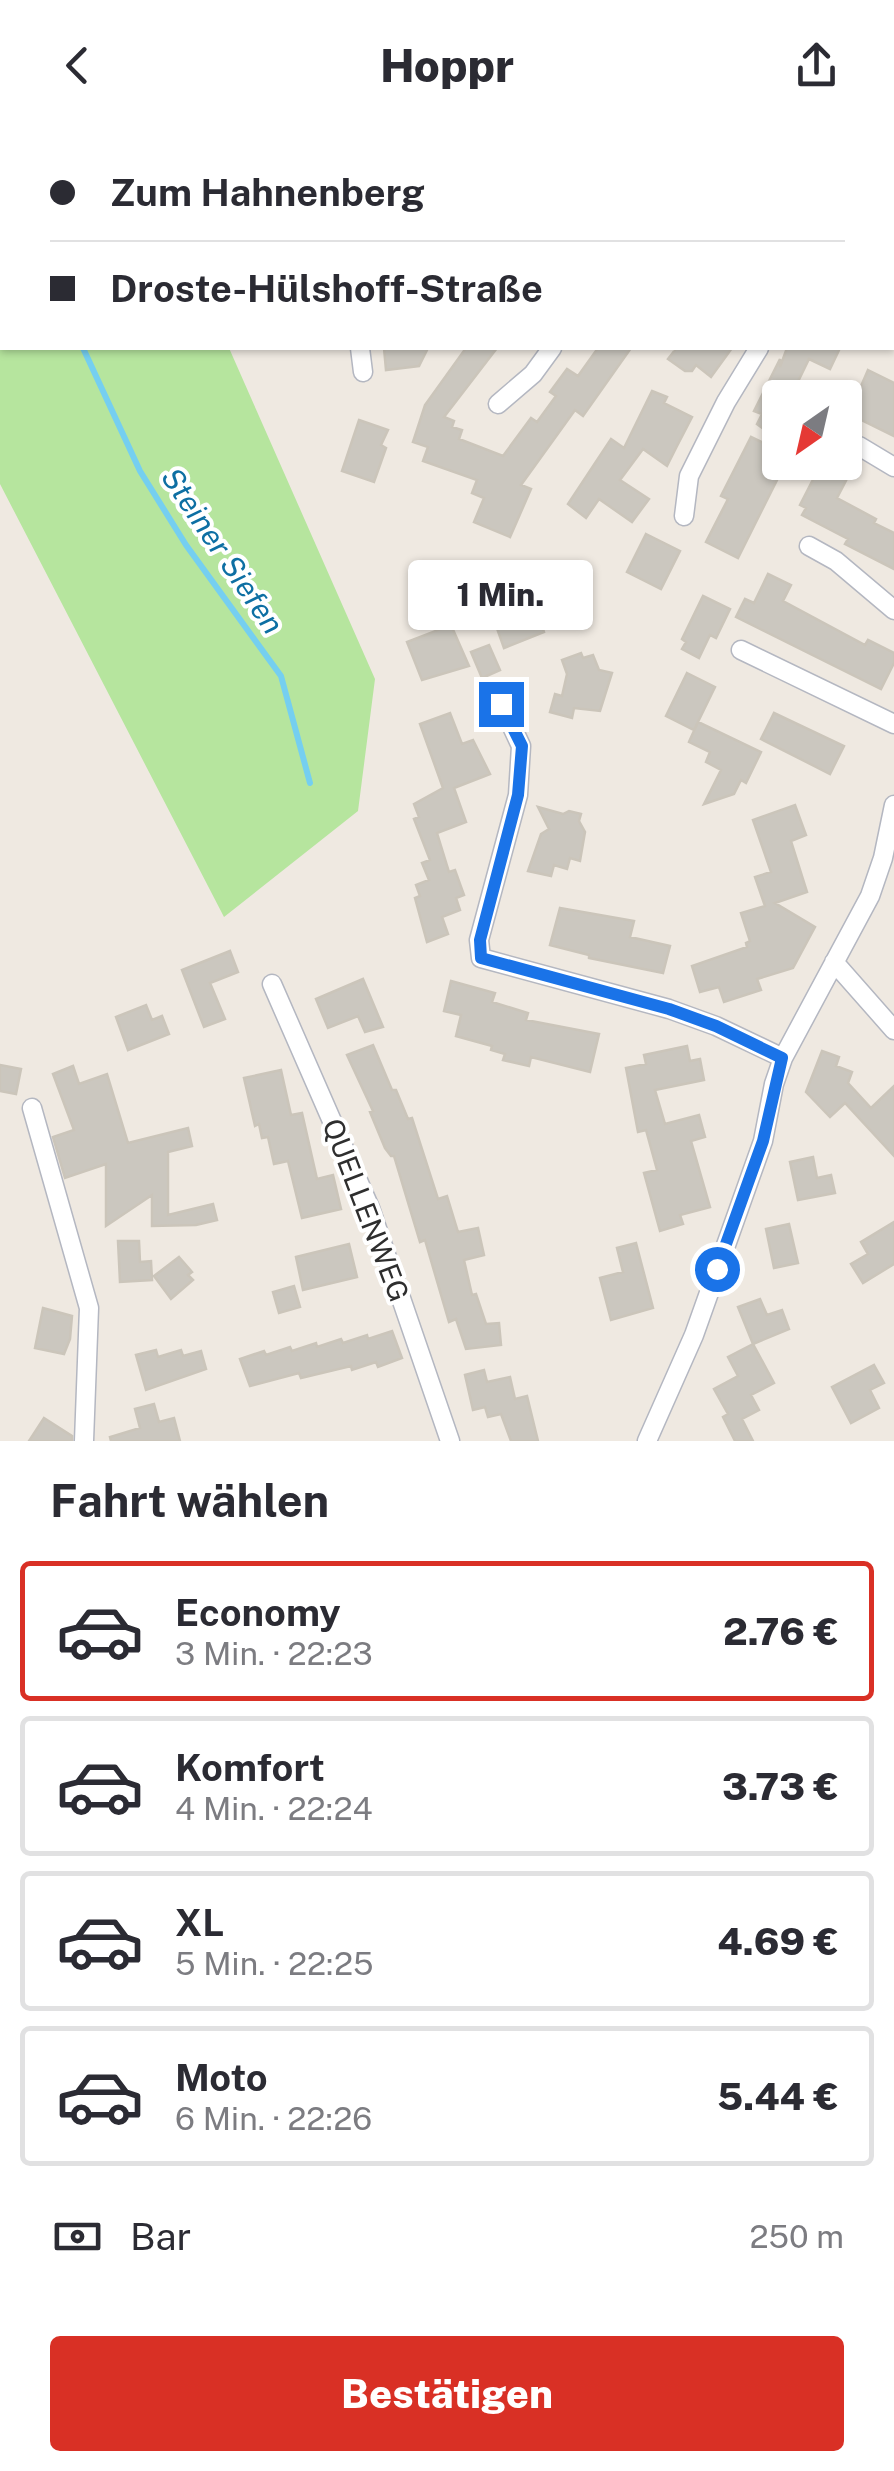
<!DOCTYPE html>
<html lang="de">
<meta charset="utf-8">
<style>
body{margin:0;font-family:"Public Sans",sans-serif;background:#f7f7f7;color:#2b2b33;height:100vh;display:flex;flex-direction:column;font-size:38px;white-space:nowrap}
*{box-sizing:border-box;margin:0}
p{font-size:32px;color:#7c7c81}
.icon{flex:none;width:55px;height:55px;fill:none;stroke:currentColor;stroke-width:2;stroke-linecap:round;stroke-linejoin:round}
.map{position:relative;height:1311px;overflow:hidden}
.drawer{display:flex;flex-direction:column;background:#fff;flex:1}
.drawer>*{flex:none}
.hud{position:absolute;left:0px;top:0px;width:895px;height:220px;box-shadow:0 2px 8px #0004;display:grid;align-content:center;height:220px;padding:0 50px;background:#fff}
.needle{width:65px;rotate:214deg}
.controls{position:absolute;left:762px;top:250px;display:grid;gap:20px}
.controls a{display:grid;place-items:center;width:100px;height:100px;border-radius:10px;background:#fff;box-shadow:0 2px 8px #0004;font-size:50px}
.end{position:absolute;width:45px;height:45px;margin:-22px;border:12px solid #1a73e8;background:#fff;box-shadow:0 0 0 5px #fff}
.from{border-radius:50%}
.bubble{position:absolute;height:70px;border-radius:10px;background:#fff;box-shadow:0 2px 8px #0004;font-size:32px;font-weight:800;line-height:70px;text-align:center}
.hud b{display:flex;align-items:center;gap:35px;height:95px;font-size:38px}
.hud b+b{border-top:2px solid #e1e1e2}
.hud i{width:25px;height:25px;background:#2b2b33}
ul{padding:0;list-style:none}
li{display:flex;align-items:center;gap:30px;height:140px;margin:0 20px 15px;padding:0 30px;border:5px solid #e1e1e2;border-radius:10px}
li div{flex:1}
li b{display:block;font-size:38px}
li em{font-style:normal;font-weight:800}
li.current{border-color:#d93025}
li>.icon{width:90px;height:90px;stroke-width:1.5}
h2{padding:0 50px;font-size:45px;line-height:120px}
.pay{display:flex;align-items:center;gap:25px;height:110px;padding:0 50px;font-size:38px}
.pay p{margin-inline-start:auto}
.primary-button{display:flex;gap:20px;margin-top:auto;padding:20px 50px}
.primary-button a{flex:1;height:115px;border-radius:10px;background:#d93025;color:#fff;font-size:40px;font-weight:800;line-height:115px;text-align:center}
header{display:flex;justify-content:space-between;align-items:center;height:130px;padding:0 50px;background:#fff;font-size:45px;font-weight:800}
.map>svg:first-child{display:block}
.green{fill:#b6e59e}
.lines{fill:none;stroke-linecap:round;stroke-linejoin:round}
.stream{stroke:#75cff0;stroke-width:6}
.building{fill:#cbc7bf;stroke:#cbc5ba;stroke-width:2.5}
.street-casing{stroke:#b4b7c1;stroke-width:21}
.street{stroke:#fff;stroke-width:18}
.route{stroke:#1a73e8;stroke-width:12}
.labels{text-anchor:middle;stroke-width:8;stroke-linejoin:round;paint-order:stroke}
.street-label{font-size:28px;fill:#2e2e2e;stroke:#fff}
.water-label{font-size:30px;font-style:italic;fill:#0d6fa3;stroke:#fff}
</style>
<header><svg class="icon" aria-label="back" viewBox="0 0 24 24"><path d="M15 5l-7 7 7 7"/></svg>Hoppr<svg class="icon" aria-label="share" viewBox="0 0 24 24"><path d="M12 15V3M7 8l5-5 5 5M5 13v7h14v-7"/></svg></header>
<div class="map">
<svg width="894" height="1311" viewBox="0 0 894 1311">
<rect width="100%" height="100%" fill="#efe9e1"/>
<path class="green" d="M 0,0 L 135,2 L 2,2 L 2,218 L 229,218 L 375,549 L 358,681 L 224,787 L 0,354 Z"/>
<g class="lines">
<path class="stream" d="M 5,0 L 6,2
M 83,218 L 140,341 L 186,415 L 281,546 L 310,653"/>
</g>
<path class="building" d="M 384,218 L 428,218 L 419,236 L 386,240 Z
M 466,218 L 497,218 L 444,287 L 454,291 L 452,297 L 462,300 L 459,309 L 503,326 L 531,288 L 537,292 L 556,266 L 550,262 L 567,239 L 578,246 L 598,218 L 631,218 L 583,286 L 575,280 L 521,355 L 531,359 L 510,407 L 474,392 L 484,368 L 472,363 L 477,350 L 423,331 L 428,317 L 413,312 L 425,275 Z
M 671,218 L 732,218 L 711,247 L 696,235 L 692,241 L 685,241 L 668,229 L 675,220 Z
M 787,218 L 840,218 L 830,239 L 809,229 L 790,268 L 780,268 L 780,311 L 757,294 L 762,284 L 754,281 L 780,229 L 780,237 Z
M 868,240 L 894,253 L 894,306 L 849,284 Z
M 652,261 L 667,267 L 664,273 L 692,287 L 676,318 L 667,336 L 643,319 L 620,350 L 649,369 L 632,392 L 599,369 L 586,388 L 568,374 L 611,309 L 624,318 Z
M 359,290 L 388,300 L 381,315 L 386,318 L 374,352 L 342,341 Z
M 751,307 L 776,319 L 767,338 L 780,344 L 738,428 L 706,412 L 728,369 L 721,366 Z
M 822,332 L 839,332 L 852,339 L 837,368 L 876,389 L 874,393 L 894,403 L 894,439 L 845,414 L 848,409 L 802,385 L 806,378 L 800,375 Z
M 646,404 L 680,421 L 661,459 L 627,442 Z
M 768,444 L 791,455 L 783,471 L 865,515 L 868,510 L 894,523 L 894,533 L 881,559 L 736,487 L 745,469 L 754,473 Z
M 703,466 L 730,479 L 716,508 L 710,505 L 699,528 L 682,519 L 686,512 L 682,509 Z
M 533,468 L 544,502 L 504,518 L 494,490 L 511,482 L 509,476 Z
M 451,495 L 469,536 L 422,550 L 407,512 Z
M 489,515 L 500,540 L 482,548 L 471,522 Z
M 581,523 L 583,528 L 593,525 L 599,540 L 612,543 L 600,581 L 574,578 L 572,588 L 550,582 L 555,564 L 562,566 L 567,544 L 562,530 Z
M 687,543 L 715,557 L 694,600 L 666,586 Z
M 450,583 L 462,614 L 473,610 L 490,644 L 454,658 L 466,692 L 437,703 L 449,742 L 455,740 L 464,765 L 456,768 L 460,780 L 442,787 L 448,804 L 427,812 L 415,768 L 420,766 L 416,755 L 429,750 L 422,733 L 430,730 L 414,689 L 419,687 L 414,674 L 443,658 L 420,594 Z
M 774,583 L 844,616 L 830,644 L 761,609 Z
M 698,592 L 761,622 L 746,653 L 741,650 L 734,664 L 704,674 L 721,640 L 706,632 L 710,622 L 689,612 Z
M 795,675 L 806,705 L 791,711 L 807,762 L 775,773 L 815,797 L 793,838 L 757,849 L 761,860 L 724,872 L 719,857 L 700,862 L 692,836 L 747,817 L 746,813 L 750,811 L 741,783 L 765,776 L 755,747 L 771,742 L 753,690 Z
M 538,677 L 563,684 L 569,681 L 581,684 L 579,691 L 585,702 L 580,731 L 570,728 L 567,739 L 554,735 L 551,746 L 528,741 L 541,704 L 549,699 Z
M 560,778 L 634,791 L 630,807 L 670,816 L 663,843 L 589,828 L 589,825 L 550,815 Z
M 230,821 L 238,842 L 210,853 L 225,889 L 204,897 L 182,840 Z
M 363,849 L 383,897 L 365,902 L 358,886 L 328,898 L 316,869 Z
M 451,851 L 495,863 L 492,872 L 528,883 L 526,890 L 599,904 L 590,942 L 531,927 L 529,936 L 503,930 L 505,924 L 491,920 L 492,916 L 456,906 L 461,885 L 444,881 Z
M 146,875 L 152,890 L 162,886 L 169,904 L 128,920 L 116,887 Z
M 373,915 L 392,960 L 396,960 L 408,989 L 412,988 L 438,1069 L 447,1066 L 458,1102 L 478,1098 L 484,1125 L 464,1130 L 472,1165 L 476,1164 L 486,1194 L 499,1193 L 501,1215 L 466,1219 L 456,1189 L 449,1192 L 425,1110 L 420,1112 L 394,1026 L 391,1026 L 385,1018 L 370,982 L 373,981 L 347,925 Z
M 687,916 L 690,931 L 700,929 L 704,950 L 655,960 L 665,994 L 699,985 L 705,1007 L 691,1011 L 710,1077 L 680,1085 L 683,1094 L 660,1101 L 644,1043 L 657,1040 L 646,1000 L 638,1002 L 626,938 L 646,934 L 644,925 Z
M 822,921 L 839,927 L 836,936 L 852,942 L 848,953 L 871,978 L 894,956 L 894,1026 L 845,973 L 830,987 L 806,962 Z
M 0,935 L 21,939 L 16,964 L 0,961 Z
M 73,936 L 79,954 L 107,944 L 128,1013 L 188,998 L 192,1016 L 168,1022 L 168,1085 L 213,1074 L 217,1090 L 196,1095 L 152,1096 L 152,1065 L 106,1096 L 106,1034 L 65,1048 L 53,1007 L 74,1000 L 53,944 Z
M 281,940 L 291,985 L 302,983 L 317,1049 L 333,1045 L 341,1079 L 302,1088 L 288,1031 L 274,1034 L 268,1007 L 262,1008 L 259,994 L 255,996 L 244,948 Z
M 813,1027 L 817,1048 L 831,1045 L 835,1063 L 798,1070 L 790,1032 Z
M 894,1092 L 894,1134 L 863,1153 L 851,1134 L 868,1124 L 861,1112 Z
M 789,1094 L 798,1133 L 774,1138 L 766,1099 Z
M 118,1111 L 139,1111 L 140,1132 L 151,1131 L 152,1150 L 120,1152 Z
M 636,1113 L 653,1178 L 611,1190 L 600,1148 L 623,1142 L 617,1118 Z
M 349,1114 L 357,1147 L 303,1160 L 296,1127 Z
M 179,1127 L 192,1142 L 188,1145 L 193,1150 L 171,1169 L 154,1146 Z
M 294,1156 L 300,1177 L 279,1183 L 273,1162 Z
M 760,1169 L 767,1185 L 782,1180 L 789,1199 L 753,1214 L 774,1253 L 751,1265 L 759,1280 L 742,1289 L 753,1311 L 735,1311 L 723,1287 L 728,1284 L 714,1259 L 738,1246 L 728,1227 L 753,1214 L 738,1177 Z
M 43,1178 L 72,1186 L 70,1209 L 64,1224 L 35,1218 Z
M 392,1201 L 402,1228 L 378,1237 L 376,1232 L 352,1240 L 351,1236 L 301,1248 L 299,1243 L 250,1256 L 240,1229 L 264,1221 L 266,1225 L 290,1217 L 292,1221 L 316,1213 L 317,1217 L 341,1209 L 343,1213 L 367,1205 L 368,1209 Z
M 156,1220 L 158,1227 L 181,1220 L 183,1226 L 201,1221 L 206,1239 L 146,1260 L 136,1225 Z
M 874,1235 L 884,1253 L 870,1260 L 879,1278 L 851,1293 L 832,1257 Z
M 484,1240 L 487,1252 L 510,1247 L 515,1269 L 527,1266 L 538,1311 L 511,1311 L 501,1284 L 488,1287 L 485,1277 L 473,1280 L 465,1245 Z
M 154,1274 L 159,1292 L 174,1288 L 180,1311 L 111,1311 L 110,1307 L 140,1298 L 135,1279 Z
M 44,1288 L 72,1306 L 72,1311 L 29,1311 Z"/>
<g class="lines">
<g class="street-casing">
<path id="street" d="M 356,2 L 356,0
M 892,162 L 894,163
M 360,218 L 363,242
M 498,274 L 533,244 L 552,218
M 859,316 L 894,337
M 684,386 L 689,346 L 726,272 L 759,218
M 809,416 L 836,431 L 894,480
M 741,520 L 894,594
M 501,573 L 521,616 L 518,665 L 479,810 L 481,828 L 669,879 L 716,896 L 783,928
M 834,832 L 894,900
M 272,854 L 370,1078 L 450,1311
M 32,978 L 89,1178 L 84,1311
M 647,1311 L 694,1205 L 763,1011 L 774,954 L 783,928 L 870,766 L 883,728 L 894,675"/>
</g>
<use href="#street" class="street"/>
</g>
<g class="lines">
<path class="route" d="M 501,574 L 522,616 L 518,665 L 480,810 L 481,828 L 669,879 L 716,896 L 782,928 L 763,1011 L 717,1139"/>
</g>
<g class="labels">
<g class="street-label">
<text transform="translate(366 1080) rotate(69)" y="10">QUELLENWEG</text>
</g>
<g class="water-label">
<text transform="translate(222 421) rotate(56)" y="10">Steiner Siefen</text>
</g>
</g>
</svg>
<div class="controls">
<a><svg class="needle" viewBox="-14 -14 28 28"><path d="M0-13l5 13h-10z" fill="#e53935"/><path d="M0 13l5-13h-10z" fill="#7c7c81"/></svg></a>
</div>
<i class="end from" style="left:717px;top:1139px"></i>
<i class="end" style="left:501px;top:574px"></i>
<div class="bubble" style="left:408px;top:430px;width:185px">1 Min.</div>
<div class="hud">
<b><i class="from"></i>Zum Hahnenberg</b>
<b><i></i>Droste-Hülshoff-Straße</b>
</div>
</div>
<section class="drawer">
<h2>Fahrt wählen</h2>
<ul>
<li class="current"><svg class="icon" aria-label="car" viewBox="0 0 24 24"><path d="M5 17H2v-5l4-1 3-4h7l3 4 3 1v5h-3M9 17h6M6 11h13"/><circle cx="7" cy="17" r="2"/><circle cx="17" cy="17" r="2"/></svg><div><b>Economy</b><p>3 Min. · 22:23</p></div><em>2.76 €</em></li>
<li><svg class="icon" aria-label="car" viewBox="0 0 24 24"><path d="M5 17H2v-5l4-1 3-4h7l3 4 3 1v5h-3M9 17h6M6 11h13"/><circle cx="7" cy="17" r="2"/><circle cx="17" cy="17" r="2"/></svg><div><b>Komfort</b><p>4 Min. · 22:24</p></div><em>3.73 €</em></li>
<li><svg class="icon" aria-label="car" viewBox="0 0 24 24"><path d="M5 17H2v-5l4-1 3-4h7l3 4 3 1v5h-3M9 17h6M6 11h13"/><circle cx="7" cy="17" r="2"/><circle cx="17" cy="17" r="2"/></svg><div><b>XL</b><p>5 Min. · 22:25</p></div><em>4.69 €</em></li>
<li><svg class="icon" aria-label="car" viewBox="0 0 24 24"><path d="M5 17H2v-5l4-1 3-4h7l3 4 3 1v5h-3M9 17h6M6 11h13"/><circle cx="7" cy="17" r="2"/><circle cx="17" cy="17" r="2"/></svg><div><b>Moto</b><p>6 Min. · 22:26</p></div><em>5.44 €</em></li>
</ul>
<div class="pay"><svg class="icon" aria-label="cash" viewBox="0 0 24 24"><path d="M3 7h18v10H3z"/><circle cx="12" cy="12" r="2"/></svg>Bar<p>250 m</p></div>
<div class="primary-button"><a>Bestätigen</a></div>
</section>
